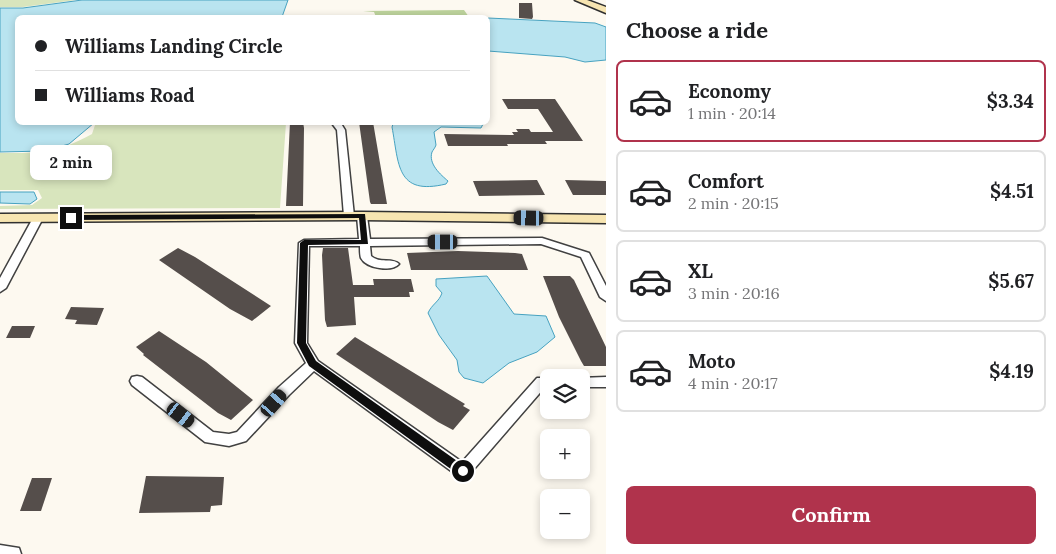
<!DOCTYPE html>
<meta charset="utf-8">
<style>
body{margin:0;font-family:Lora,serif;background:#f2f2f2;color:#202124;height:100vh;display:flex;flex-direction:column;font-size:19px;white-space:nowrap}
*{box-sizing:border-box;margin:0}
p{font-size:16px;color:#757577}
.icon{flex:none;width:28px;height:28px;fill:none;stroke:currentColor;stroke-width:2;stroke-linecap:round;stroke-linejoin:round}
.map{position:relative;flex:1;overflow:hidden}
.sheet{display:flex;flex-direction:column;background:#fff;width:450px}
.sheet>*{flex:none}
.banner{position:absolute;left:15px;top:15px;width:475px;height:110px;border-radius:8px;box-shadow:0 2px 8px #0003;display:grid;align-content:center;height:110px;padding:0 20px;background:#fff}
.fabs{position:absolute;left:540px;top:369px;display:grid;gap:10px}
.fabs a{display:grid;place-items:center;width:50px;height:50px;border-radius:8px;background:#fff;box-shadow:0 2px 8px #0003;font-size:25px}
.end{position:absolute;width:22px;height:22px;margin:-11px;border:6px solid #0e0e0e;background:#fff;box-shadow:0 0 0 2px #fff}
.from{border-radius:50%}
.bubble{position:absolute;height:35px;border-radius:8px;background:#fff;box-shadow:0 2px 8px #0003;font-size:16px;font-weight:800;line-height:35px;text-align:center}
.car{position:absolute;width:15px;height:30px;margin:-15px -8px;border-radius:6px;box-shadow:0 0 4px 1px #0007;background:linear-gradient(#222 24%,#8ab4d8 0 40%,#222 0 76%,#8ab4d8 0 86%,#222 0)}
.banner b{display:flex;align-items:center;gap:18px;height:48px;font-size:19px}
.banner b+b{border-top:1px solid #e0e0e0}
.banner i{width:12px;height:12px;background:#202124}
ul{padding:0;list-style:none}
li{display:flex;align-items:center;gap:15px;height:82px;margin:0 10px 8px;padding:0 10px;border:2px solid #e0e0e0;border-radius:8px}
li div{flex:1}
li b{display:block;font-size:19px}
li em{font-style:normal;font-weight:800}
li.active{border-color:#b0334c}
li>.icon{width:45px;height:45px;stroke-width:1.5}
h2{padding:0 20px;font-size:22px;line-height:60px}
.action{display:flex;gap:10px;margin-top:auto;padding:10px 20px}
.action a{flex:1;height:58px;border-radius:8px;background:#b0334c;color:#fff;font-size:20px;font-weight:800;line-height:58px;text-align:center}
main{display:flex;flex:1;min-height:0}
.map>svg:first-child{display:block}
.green{fill:#d8e5bd}
.forest{fill:#bed49d}
.water{fill:#b9e4f0;stroke:#47a2c0}
.building{fill:#554e4b}
.lines{fill:none;stroke-linecap:round;stroke-linejoin:round}
.street-casing{stroke:#414141;stroke-width:3}
.secondary-casing{stroke:#303030;stroke-width:3}
.street{fill:#fff;fill-rule:evenodd}
.secondary{fill:#f7e5b1;fill-rule:evenodd}
.route{fill:#0e0e0e}
</style>
<main>
<div class="map">
<svg width="606" height="554" viewBox="0 0 606 554">
<rect width="100%" height="100%" fill="#fdf9f0"/>
<path class="green" d="M 0,0 L 76,0 L 23,7 L 0,7 Z
M 98,123 L 286,123 L 280,208 L 0,209 L 0,206 L 32,205 L 42,198 L 38,190 L 0,190 L 0,153 C 41,153 55,154 92,134 L 95,125 Z"/>
<path class="forest" d="M 464,10 L 469,17 L 376,17 L 374,12 L 363,11 Z"/>
<path class="water" d="M 82,0 L 288,0 L 282,17 L 18,18 L 18,122 L 94,123 L 69,144 L 44,151 L 0,152 L 0,8 L 23,8 Z
M 488,18 L 595,23 L 606,27 L 606,60 L 585,62 L 565,57 L 488,51 Z
M 480,122 L 483,124 L 481,128 L 441,127 L 434,132 L 436,145 C 435,148 433,150 432,152 C 428,164 441,175 448,181 L 446,184 C 396,196 399,164 392,127 L 393,124 Z
M 0,192 L 34,192 L 37,199 L 30,204 L 0,203 Z
M 487,276 L 514,314 L 546,316 L 555,337 L 537,352 L 509,363 L 483,383 L 464,378 L 459,372 L 457,360 L 439,335 L 428,313 C 432,304 439,302 442,293 L 436,286 L 436,279 Z"/>
<path class="building" d="M 519,3 L 532,3 L 533,17 L 532,19 L 519,18 Z
M 502,99 L 555,99 L 583,141 L 545,141 L 547,144 L 507,144 L 508,146 L 448,146 L 444,134 L 514,135 L 512,132 L 518,132 L 516,129 L 529,129 L 531,132 L 553,132 L 538,109 L 508,109 Z
M 290,122 L 303,122 L 304,128 L 303,206 L 286,206 Z
M 359,122 L 373,122 L 387,204 L 371,204 L 370,202 Z
M 537,180 L 545,195 L 479,196 L 473,181 Z
M 565,180 L 606,181 L 606,195 L 573,195 Z
M 178,248 L 195,257 L 271,306 L 252,321 L 230,309 L 159,260 Z
M 323,248 L 348,248 L 353,285 L 374,285 L 373,279 L 411,279 L 414,292 L 409,292 L 410,297 L 354,297 L 356,325 L 327,327 L 325,320 L 322,255 Z
M 458,251 L 515,253 L 522,254 L 528,270 L 411,270 L 407,253 Z
M 543,276 L 570,276 L 574,280 L 606,347 L 606,366 L 584,366 L 581,361 L 559,317 Z
M 71,307 L 104,308 L 97,325 L 75,324 L 77,320 L 65,319 Z
M 12,326 L 35,326 L 30,338 L 6,338 Z
M 159,331 L 206,362 L 253,400 L 231,420 L 218,413 L 143,355 L 144,354 L 136,347 Z
M 355,337 L 465,404 L 463,406 L 470,410 L 453,430 L 438,422 L 336,354 Z
M 146,476 L 224,477 L 222,505 L 211,506 L 210,512 L 139,513 Z
M 32,478 L 52,478 L 41,511 L 20,511 Z"/>
<g class="lines">
<g class="street-casing">
<path id="street" d="M 331,122 L 340,122 L 345,130 L 354,216 L 349,219 L 344,216 L 337,130 Z
M 362,213 L 367,216 L 370,239 L 542,238 L 589,253 L 606,286 L 606,301 L 600,297 L 581,257 L 541,244 L 370,246 L 371,256 C 380,264 392,257 399,264 C 392,272 367,269 361,258 C 360,255 360,250 360,246 L 309,246 L 307,343 L 318,361 L 462,462 L 537,378 L 551,378 L 549,378 L 549,387 L 545,387 L 468,476 L 463,478 L 458,476 L 314,371 L 289,395 L 246,441 L 229,446 L 205,442 L 132,385 L 130,381 L 132,377 L 137,376 L 142,377 L 213,432 L 229,434 L 237,432 L 279,387 L 306,363 L 295,343 L 299,243 L 304,240 L 359,239 L 357,216 Z
M 38,215 L 43,218 L 6,288 L 0,292 L 0,278 L 33,218 Z
M 606,377 L 606,387 L 581,387 L 581,378 L 579,378 Z
M 0,545 L 19,548 L 21,554 L 0,554 Z"/>
</g>
<g class="secondary-casing">
<path id="secondary" d="M 575,0 L 587,0 L 606,7 L 606,13 Z
M 362,212 L 606,215 L 606,223 L 362,220 L 0,222 L 0,214 Z"/>
</g>
<use href="#street" class="street"/>
<use href="#secondary" class="secondary"/>
</g>
<path class="route" d="M 365,214 L 368,244 L 308,245 L 306,343 L 316,361 L 467,468 L 468,471 L 467,475 L 459,475 L 309,366 L 297,343 L 300,243 L 304,240 L 361,240 L 359,218 L 71,220 L 67,218 L 71,215 Z"/>
</svg>
<div class="fabs">
<a><svg class="icon" aria-label="layers" viewBox="0 0 24 24"><path d="M12 4l9 5-9 5-9-5zM3 14l9 5 9-5"/></svg></a>
<a>+</a>
<a>−</a>
</div>
<i class="end from" style="left:463px;top:471px"></i>
<i class="end" style="left:71px;top:218px"></i>
<div class="bubble" style="left:30px;top:145px;width:82px">2 min</div>
<i class="car" style="left:529px;top:218px;rotate:271deg"></i>
<i class="car" style="left:443px;top:242px;rotate:270deg"></i>
<i class="car" style="left:274px;top:403px;rotate:41deg"></i>
<i class="car" style="left:181px;top:415px;rotate:128deg"></i>
<div class="banner">
<b><i class="from"></i>Williams Landing Circle</b>
<b><i></i>Williams Road</b>
</div>
</div>
<section class="sheet">
<h2>Choose a ride</h2>
<ul>
<li class="active"><svg class="icon" aria-label="car" viewBox="0 0 24 24"><path d="M5 17H2v-5l4-1 3-4h7l3 4 3 1v5h-3M9 17h6M6 11h13"/><circle cx="7" cy="17" r="2"/><circle cx="17" cy="17" r="2"/></svg><div><b>Economy</b><p>1 min · 20:14</p></div><em>$3.34</em></li>
<li><svg class="icon" aria-label="car" viewBox="0 0 24 24"><path d="M5 17H2v-5l4-1 3-4h7l3 4 3 1v5h-3M9 17h6M6 11h13"/><circle cx="7" cy="17" r="2"/><circle cx="17" cy="17" r="2"/></svg><div><b>Comfort</b><p>2 min · 20:15</p></div><em>$4.51</em></li>
<li><svg class="icon" aria-label="car" viewBox="0 0 24 24"><path d="M5 17H2v-5l4-1 3-4h7l3 4 3 1v5h-3M9 17h6M6 11h13"/><circle cx="7" cy="17" r="2"/><circle cx="17" cy="17" r="2"/></svg><div><b>XL</b><p>3 min · 20:16</p></div><em>$5.67</em></li>
<li><svg class="icon" aria-label="car" viewBox="0 0 24 24"><path d="M5 17H2v-5l4-1 3-4h7l3 4 3 1v5h-3M9 17h6M6 11h13"/><circle cx="7" cy="17" r="2"/><circle cx="17" cy="17" r="2"/></svg><div><b>Moto</b><p>4 min · 20:17</p></div><em>$4.19</em></li>
</ul>
<div class="action"><a>Confirm</a></div>
</section>
</main>
